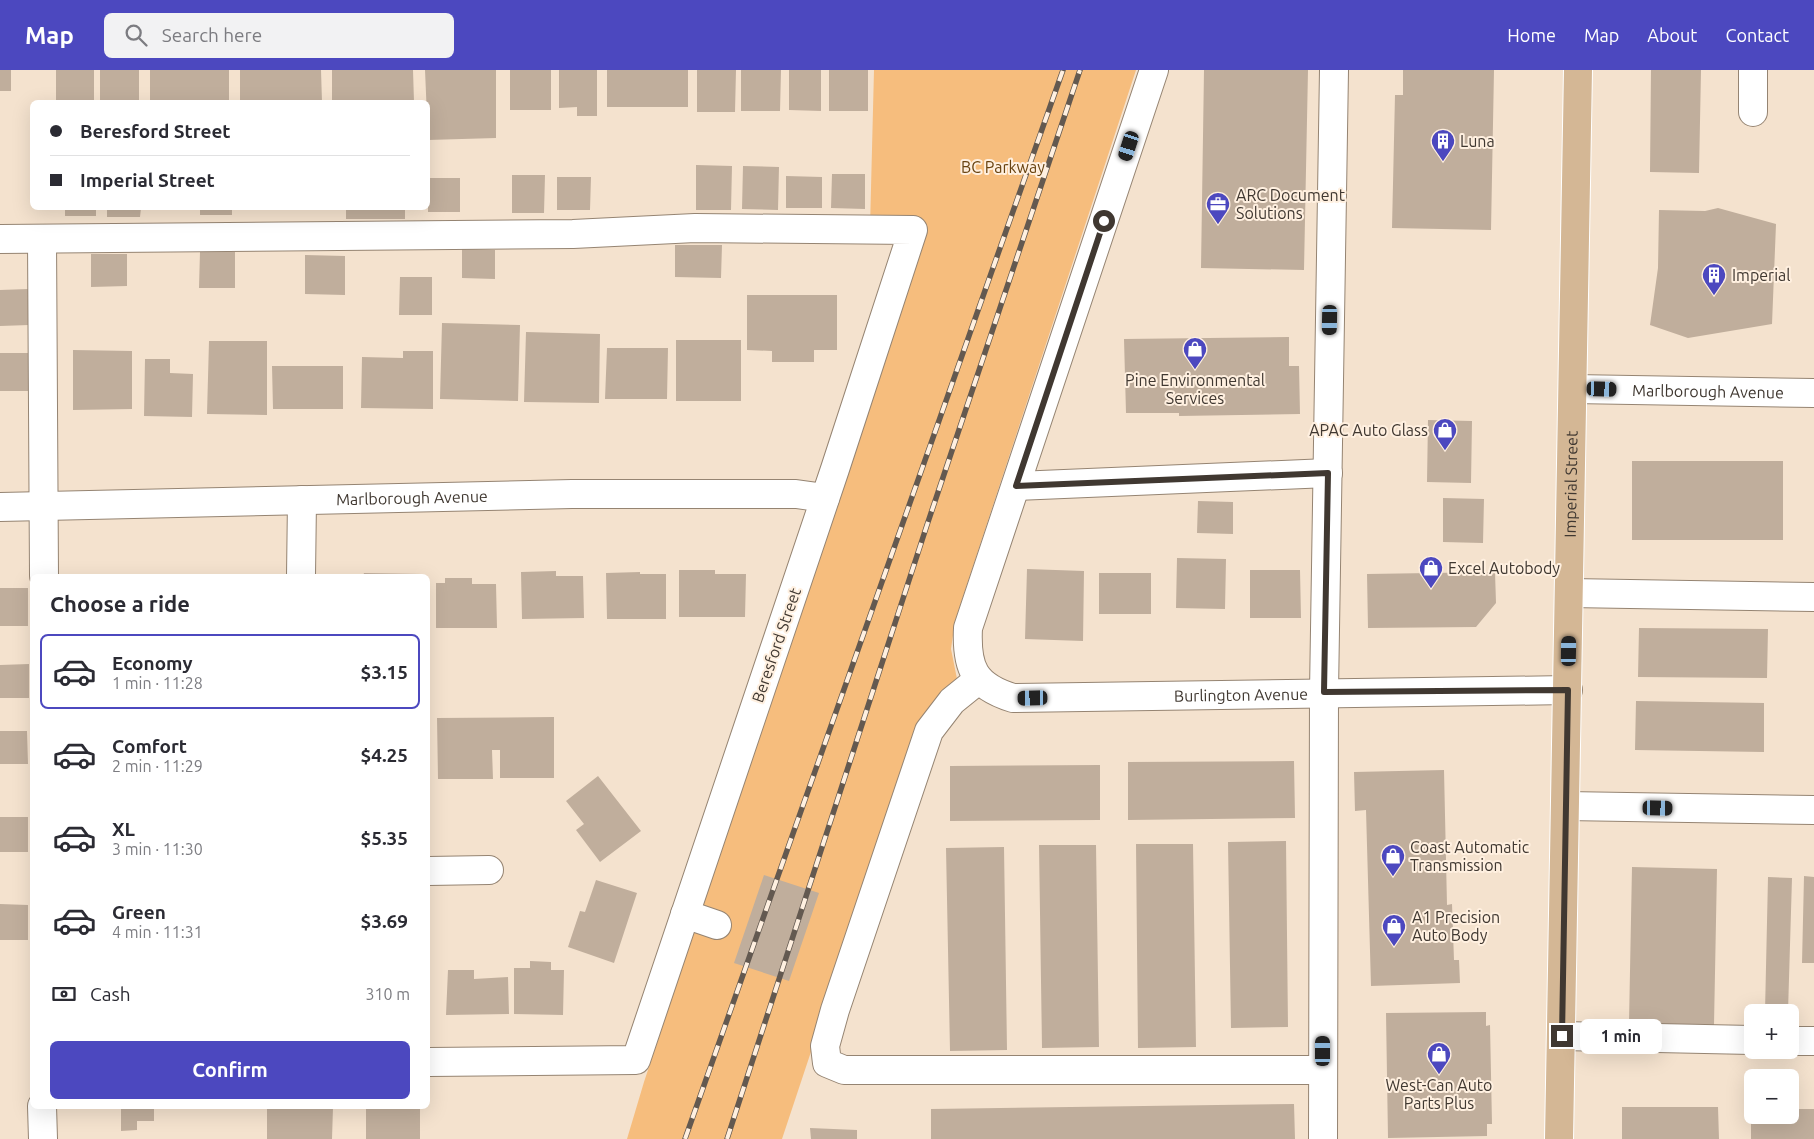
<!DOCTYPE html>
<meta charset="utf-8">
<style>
body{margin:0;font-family:Ubuntu,sans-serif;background:#f2f2f3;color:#2b2b33;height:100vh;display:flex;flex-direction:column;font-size:19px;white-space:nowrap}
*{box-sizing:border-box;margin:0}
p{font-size:16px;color:#7c7c81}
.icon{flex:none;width:28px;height:28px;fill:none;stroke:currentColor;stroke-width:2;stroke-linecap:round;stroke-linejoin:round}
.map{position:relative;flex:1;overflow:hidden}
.panel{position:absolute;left:30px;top:504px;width:400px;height:535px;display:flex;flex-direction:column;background:#fff;border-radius:8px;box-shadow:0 5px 20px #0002}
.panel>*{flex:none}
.guide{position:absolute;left:30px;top:30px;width:400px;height:110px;border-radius:8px;box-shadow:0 5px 20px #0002;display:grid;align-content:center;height:110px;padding:0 20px;background:#fff}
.fabs{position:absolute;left:1744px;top:934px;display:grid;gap:10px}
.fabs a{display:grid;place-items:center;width:55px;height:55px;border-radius:8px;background:#fff;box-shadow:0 5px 20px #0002;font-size:25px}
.end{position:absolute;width:22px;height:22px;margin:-11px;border:6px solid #403831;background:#fff;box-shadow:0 0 0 2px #fff}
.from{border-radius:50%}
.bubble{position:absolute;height:35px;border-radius:8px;background:#fff;box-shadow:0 5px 20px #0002;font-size:16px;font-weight:700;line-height:35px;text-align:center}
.car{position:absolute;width:15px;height:30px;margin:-15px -8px;border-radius:6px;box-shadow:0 0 4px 1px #0007;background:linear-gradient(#222 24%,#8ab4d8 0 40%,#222 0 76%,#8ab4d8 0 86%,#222 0)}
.guide b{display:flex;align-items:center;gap:18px;height:48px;font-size:19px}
.guide b+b{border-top:1px solid #e1e1e2}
.guide i{width:12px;height:12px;background:#2b2b33}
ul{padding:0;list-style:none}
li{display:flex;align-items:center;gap:15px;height:75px;margin:0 10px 8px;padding:0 10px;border:2px solid transparent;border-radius:8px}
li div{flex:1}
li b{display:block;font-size:19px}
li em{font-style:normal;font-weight:700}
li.on{border-color:#4c48bf}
li>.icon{width:45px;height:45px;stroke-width:1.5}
h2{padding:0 20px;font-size:22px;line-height:60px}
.pay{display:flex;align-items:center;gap:12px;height:55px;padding:0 20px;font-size:19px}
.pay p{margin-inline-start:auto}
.primary-button{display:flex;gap:10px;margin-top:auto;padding:10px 20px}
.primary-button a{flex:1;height:58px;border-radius:8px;background:#4c48bf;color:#fff;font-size:20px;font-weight:700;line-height:58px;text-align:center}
header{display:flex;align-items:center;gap:30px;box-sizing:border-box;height:70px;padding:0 25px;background:#4c48bf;color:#fff}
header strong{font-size:24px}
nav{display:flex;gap:28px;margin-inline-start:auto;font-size:18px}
.search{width:350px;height:45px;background:#f2f2f3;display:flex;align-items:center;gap:12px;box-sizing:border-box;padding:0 18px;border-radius:8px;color:#7c7c81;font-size:19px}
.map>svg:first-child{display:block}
.green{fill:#f6bd7d}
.building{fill:#c0ae9c}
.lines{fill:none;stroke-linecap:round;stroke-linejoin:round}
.minor-casing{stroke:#958472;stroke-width:30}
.major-casing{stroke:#fff;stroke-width:30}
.minor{stroke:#fff;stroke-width:28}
.major{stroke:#d4b795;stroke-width:28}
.rail-casing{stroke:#635950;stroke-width:5.5}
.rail{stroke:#fff0e0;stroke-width:4;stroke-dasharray:11;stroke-linecap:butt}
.route{stroke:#403831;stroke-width:6}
.labels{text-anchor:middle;stroke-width:4;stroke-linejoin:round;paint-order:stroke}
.poi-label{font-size:16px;fill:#403831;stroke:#fff0e0;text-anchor:start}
.park-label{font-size:16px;fill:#694310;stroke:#fff0e0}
.street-label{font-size:16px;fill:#403831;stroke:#fff0e0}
</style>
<header>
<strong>Map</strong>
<div class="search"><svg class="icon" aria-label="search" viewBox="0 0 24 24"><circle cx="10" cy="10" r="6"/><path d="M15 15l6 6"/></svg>Search here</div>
<nav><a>Home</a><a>Map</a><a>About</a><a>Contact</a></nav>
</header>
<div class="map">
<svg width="1814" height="1069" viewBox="0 0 1814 1069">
<rect width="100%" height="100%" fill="#f4e2ce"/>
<path class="green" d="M 874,0 L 1136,0 L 955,551 L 951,579 L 957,609 L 926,641 L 919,657 L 782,1069 L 627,1069 L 644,1012 L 848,399 L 925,155 L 923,150 C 902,142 890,151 870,158 Z"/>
<path class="building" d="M 0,0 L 11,0 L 11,21 L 0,21 Z
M 56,0 L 94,0 L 94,32 L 56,32 Z
M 100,0 L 139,0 L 139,32 L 100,32 Z
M 150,0 L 229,0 L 229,32 L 150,32 Z
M 240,0 L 321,0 L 322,32 L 240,32 Z
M 332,0 L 413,0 L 414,32 L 332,32 Z
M 425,0 L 496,0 L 496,68 L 428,70 Z
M 510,0 L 551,0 L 551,40 L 510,40 Z
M 559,0 L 597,0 L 597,46 L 577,46 L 577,37 L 559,38 Z
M 607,0 L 688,0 L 688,37 L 607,37 Z
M 697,0 L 736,0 L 735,42 L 697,42 Z
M 741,0 L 781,0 L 780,41 L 741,41 Z
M 789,0 L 821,0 L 821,41 L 789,40 Z
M 829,0 L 868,0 L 868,41 L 829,41 Z
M 1204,0 L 1308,0 L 1304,200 L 1201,198 Z
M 1403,0 L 1494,0 L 1491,160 L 1392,158 L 1395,25 L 1403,25 Z
M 1651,0 L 1701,0 L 1699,103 L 1650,102 Z
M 696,95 L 732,96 L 731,140 L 696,140 Z
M 743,96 L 779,97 L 778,140 L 742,139 Z
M 832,104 L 865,104 L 865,139 L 831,138 Z
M 512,105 L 545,105 L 544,143 L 512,143 Z
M 786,106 L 822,107 L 822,138 L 786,138 Z
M 557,107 L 591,107 L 590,140 L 557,140 Z
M 428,108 L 460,108 L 460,142 L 428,142 Z
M 65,138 L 96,138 L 96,146 L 65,146 Z
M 107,138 L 141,138 L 140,147 L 107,147 Z
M 200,138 L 232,138 L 232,145 L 200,145 Z
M 346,138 L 405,138 L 405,149 L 346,149 Z
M 1718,138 L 1776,154 L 1772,254 L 1688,268 L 1650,255 L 1658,198 L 1659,140 L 1705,141 Z
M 675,175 L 722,175 L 721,208 L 675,207 Z
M 462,179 L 495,180 L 495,209 L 462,208 Z
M 200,182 L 235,182 L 235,218 L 199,218 Z
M 91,184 L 127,184 L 127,216 L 91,217 Z
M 305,185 L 345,186 L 345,225 L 305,224 Z
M 400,207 L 432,207 L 432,245 L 399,245 Z
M 28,219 L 29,255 L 0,256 L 0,220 Z
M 747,225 L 837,225 L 837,280 L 814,280 L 814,292 L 772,292 L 772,281 L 747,280 Z
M 442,253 L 520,255 L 518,331 L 440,329 Z
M 526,262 L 600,264 L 599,333 L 524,332 Z
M 1289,267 L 1289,296 L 1299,296 L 1300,344 L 1179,346 L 1179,343 L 1126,343 L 1124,269 Z
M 676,270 L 741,270 L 741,331 L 676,331 Z
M 209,271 L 267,271 L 267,345 L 207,344 Z
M 607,278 L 668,278 L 667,329 L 605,329 Z
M 73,280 L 132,281 L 132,339 L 73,340 Z
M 403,281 L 433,281 L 433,339 L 361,338 L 362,287 L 403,288 Z
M 0,283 L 29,283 L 29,321 L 0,321 Z
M 145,289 L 170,289 L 170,303 L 193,304 L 192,347 L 144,346 Z
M 272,296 L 343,296 L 343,339 L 273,339 Z
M 1428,350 L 1472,351 L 1471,413 L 1427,412 Z
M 1632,391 L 1783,391 L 1783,470 L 1632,470 Z
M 1443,428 L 1484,429 L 1483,473 L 1443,472 Z
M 1198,431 L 1233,432 L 1233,464 L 1197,463 Z
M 1177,488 L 1226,489 L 1225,539 L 1176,538 Z
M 1027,499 L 1084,501 L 1083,571 L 1025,569 Z
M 679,500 L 715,500 L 715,504 L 746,504 L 745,547 L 679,547 Z
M 1250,500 L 1300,500 L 1301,548 L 1250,548 Z
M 556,501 L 556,506 L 583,506 L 584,548 L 522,549 L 521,502 Z
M 640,502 L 640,504 L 666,504 L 666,549 L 607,549 L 606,503 Z
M 1495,502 L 1496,533 L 1476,557 L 1368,558 L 1367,504 Z
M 364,503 L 422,504 L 422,506 L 363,506 Z
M 1099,503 L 1151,503 L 1151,544 L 1099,544 Z
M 445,508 L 472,508 L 472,514 L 496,514 L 497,558 L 436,558 L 436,513 L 445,513 Z
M 0,518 L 28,518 L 28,556 L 0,556 Z
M 1639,558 L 1768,559 L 1767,608 L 1638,607 Z
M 29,594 L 29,628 L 0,628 L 0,595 Z
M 1636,631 L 1764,633 L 1764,682 L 1635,680 Z
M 554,647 L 554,708 L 500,708 L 500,680 L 492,680 L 493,709 L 438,709 L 437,648 Z
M 0,661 L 27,661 L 28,694 L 0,694 Z
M 1294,691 L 1295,748 L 1128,750 L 1128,692 Z
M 1100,695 L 1100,750 L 950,751 L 950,696 Z
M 1444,700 L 1447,835 L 1452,834 L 1454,890 L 1459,890 L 1460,913 L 1371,916 L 1366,740 L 1355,741 L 1354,702 Z
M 598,706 L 641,761 L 600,792 L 576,760 L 584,754 L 566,731 Z
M 0,747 L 28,747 L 28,782 L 0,782 Z
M 1286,771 L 1288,957 L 1231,958 L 1228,772 Z
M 1136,774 L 1193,774 L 1196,977 L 1138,978 Z
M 1039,775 L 1096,775 L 1099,977 L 1042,978 Z
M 1004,777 L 1007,980 L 950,981 L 946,778 Z
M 1632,797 L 1717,799 L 1714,955 L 1629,953 Z
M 764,805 L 819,823 L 789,911 L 734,893 Z
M 1804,806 L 1814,807 L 1814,893 L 1802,893 Z
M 1768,807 L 1792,808 L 1788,942 L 1765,942 Z
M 596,810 L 637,823 L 614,893 L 568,877 L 580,841 L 585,842 Z
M 0,834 L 28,835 L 28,870 L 0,870 Z
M 530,891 L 551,892 L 551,900 L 564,900 L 563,945 L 514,944 L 514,898 L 530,898 Z
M 448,900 L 474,900 L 474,909 L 508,907 L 509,944 L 446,945 Z
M 1486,942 L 1486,956 L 1490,955 L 1492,1054 L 1487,1054 L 1487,1066 L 1388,1068 L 1386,943 Z
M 1294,1034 L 1295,1069 L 931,1069 L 931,1039 Z
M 121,1036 L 154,1036 L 154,1051 L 137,1051 L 137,1060 L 121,1061 Z
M 267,1036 L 333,1037 L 332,1069 L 267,1069 Z
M 366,1036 L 420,1036 L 420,1069 L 366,1069 Z
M 1622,1037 L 1718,1037 L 1719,1069 L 1622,1069 Z
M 1790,1039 L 1814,1039 L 1814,1069 L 1751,1069 L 1751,1045 L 1790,1045 Z
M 810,1058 L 857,1060 L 857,1069 L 811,1069 Z"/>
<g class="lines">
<g class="minor-casing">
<g id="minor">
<path id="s1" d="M 1154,0 L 968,558 C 966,598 974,616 1013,628 L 1568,620"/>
<path d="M 1753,0 L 1753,42"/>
<path d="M 0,169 L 573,164 L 695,158 L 913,160 L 835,399 L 636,990 L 428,992"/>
<path d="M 42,169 L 44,506"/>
<path id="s2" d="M 1573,319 L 1814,323"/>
<path d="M 1016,416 L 1328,403"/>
<path id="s3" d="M 0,437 L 572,424 L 796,424 L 825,428"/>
<path d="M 301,506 L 302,430"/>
<path d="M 1570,523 L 1814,527"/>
<path d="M 978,610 L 952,631 L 929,661 L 835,940 L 825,976 L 827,993 L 844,1000 L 1323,1000"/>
<path d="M 1566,736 L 1814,740"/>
<path d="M 428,801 L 489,800"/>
<path d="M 685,844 L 717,855"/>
<path d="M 1562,966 L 1752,970"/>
<path d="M 1790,971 L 1814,971"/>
<path d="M 42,1036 L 43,1069"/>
<path d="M 1323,1069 L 1324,622 L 1334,0"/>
</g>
</g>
<g class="major-casing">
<g id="major">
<path id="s4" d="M 1559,1069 L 1578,0"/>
</g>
</g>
<use href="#minor" class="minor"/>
<use href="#major" class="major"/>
<g class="rail-casing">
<path id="rail" d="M 685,1069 L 1063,0
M 727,1069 L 927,455 L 1080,0"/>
</g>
<use href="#rail" class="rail"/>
</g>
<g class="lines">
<path class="route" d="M 1104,151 L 1016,416 L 1328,403 L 1324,622 L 1568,620 L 1562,966"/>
</g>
<defs>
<g id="building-pin" transform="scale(1.25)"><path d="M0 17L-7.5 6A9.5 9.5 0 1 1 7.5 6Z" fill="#4c48bf" stroke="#fff0e0"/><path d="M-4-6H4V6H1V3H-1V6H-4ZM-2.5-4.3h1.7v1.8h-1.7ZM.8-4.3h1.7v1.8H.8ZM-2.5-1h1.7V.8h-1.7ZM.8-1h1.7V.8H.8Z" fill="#fff"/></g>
<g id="office-pin" transform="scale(1.25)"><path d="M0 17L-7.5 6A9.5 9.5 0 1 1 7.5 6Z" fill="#4c48bf" stroke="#fff0e0"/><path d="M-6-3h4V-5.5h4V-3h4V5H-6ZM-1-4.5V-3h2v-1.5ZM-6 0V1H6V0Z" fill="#fff"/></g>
<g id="shop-pin" transform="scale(1.25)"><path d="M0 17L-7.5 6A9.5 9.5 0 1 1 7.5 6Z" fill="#4c48bf" stroke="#fff0e0"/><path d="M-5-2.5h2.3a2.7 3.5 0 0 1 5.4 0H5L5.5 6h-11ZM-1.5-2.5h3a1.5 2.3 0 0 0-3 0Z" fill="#fff"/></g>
</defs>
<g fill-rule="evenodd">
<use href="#building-pin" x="1443" y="71"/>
<use href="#office-pin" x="1218" y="134"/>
<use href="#building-pin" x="1714" y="205"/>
<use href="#shop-pin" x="1195" y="279"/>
<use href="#shop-pin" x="1445" y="360"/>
<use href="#shop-pin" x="1431" y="498"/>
<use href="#shop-pin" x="1393" y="786"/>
<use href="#shop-pin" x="1394" y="856"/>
<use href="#shop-pin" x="1439" y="984"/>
</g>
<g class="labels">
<g class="poi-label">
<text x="1460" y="77">Luna</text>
<text x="1236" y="131">ARC Document<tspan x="1236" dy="18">Solutions</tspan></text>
<text x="1732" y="211">Imperial</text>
<text x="1195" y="316" text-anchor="middle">Pine Environmental<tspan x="1195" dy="18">Services</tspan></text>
<text x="1428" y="366" text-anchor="end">APAC Auto Glass</text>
<text x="1448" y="504">Excel Autobody</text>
<text x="1410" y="783">Coast Automatic<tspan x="1410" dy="18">Transmission</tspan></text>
<text x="1412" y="853">A1 Precision<tspan x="1412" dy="18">Auto Body</tspan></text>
<text x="1439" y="1021" text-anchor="middle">West-Can Auto<tspan x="1439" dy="18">Parts Plus</tspan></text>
</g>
<g class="park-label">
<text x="1003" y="103">BC Parkway</text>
</g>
<g class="street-label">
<text dy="6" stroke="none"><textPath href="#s2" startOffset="135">Marlborough Avenue</textPath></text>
<text dy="6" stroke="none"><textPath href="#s4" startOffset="655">Imperial Street</textPath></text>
<text dy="6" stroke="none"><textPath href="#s3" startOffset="412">Marlborough Avenue</textPath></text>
<text transform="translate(776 575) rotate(-71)" y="6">Beresford Street</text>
<text dy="6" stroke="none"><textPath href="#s1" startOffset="909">Burlington Avenue</textPath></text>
</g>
</g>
</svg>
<div class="fabs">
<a>+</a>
<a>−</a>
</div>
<i class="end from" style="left:1104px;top:151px"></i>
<i class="end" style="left:1562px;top:966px"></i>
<div class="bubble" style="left:1580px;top:949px;width:82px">1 min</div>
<i class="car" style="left:1129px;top:76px;rotate:198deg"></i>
<i class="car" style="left:1330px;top:250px;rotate:181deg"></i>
<i class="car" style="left:1602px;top:319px;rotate:92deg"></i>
<i class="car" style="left:1569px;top:581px;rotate:1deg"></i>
<i class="car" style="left:1033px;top:628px;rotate:269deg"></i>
<i class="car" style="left:1658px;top:738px;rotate:91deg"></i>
<i class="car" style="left:1323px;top:981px;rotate:0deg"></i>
<div class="guide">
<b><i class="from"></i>Beresford Street</b>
<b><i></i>Imperial Street</b>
</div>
<section class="panel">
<h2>Choose a ride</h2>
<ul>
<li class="on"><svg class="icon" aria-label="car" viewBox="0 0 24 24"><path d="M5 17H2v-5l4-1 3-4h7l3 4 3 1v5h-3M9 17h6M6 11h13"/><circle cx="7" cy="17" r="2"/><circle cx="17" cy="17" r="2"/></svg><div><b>Economy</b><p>1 min · 11:28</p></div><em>$3.15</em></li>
<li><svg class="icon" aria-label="car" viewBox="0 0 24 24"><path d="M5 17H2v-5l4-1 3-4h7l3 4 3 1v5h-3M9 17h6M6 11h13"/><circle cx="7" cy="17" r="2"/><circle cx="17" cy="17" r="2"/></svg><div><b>Comfort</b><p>2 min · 11:29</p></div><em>$4.25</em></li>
<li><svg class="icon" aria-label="car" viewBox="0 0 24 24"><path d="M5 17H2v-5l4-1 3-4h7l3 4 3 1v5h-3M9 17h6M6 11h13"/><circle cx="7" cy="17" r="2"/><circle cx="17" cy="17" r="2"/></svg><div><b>XL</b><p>3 min · 11:30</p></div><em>$5.35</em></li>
<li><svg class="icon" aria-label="car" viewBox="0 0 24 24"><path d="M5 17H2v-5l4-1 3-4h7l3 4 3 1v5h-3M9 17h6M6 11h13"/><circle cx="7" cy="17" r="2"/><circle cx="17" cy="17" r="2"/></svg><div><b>Green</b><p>4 min · 11:31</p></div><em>$3.69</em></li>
</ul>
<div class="pay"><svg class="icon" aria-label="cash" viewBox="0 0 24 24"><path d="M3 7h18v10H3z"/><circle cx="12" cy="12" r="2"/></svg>Cash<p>310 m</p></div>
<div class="primary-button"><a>Confirm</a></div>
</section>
</div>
